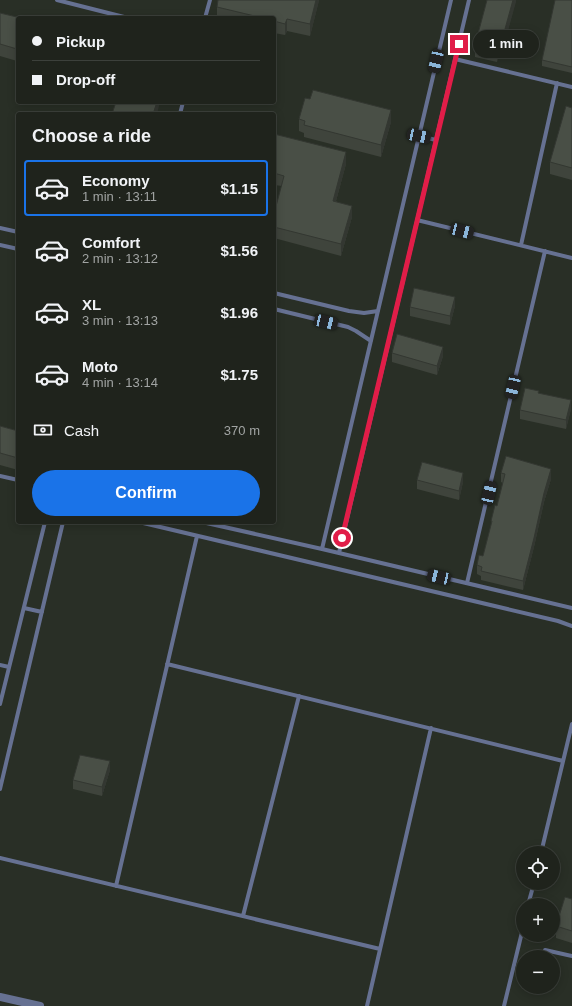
<!DOCTYPE html>
<meta charset="utf-8">
<style>
body{margin:0;font-family:Arial,sans-serif;background:#2c2f29;color:#f1f3f6;height:100vh;display:flex;flex-direction:column;font-size:15px;white-space:nowrap}
*{box-sizing:border-box;margin:0}
p{font-size:13px;color:#a1a4a3}
.icon{flex:none;width:22px;height:22px;fill:none;stroke:currentColor;stroke-width:2;stroke-linecap:round;stroke-linejoin:round}
.map{position:relative;flex:1;overflow:hidden}
.sheet{position:absolute;left:16px;top:112px;width:260px;height:412px;display:flex;flex-direction:column;background:#1f231c;border-radius:4px;box-shadow:0 2px 10px #0003,0 0 0 1px #3c403b}
.sheet>*{flex:none}
.guide{position:absolute;left:16px;top:16px;width:260px;height:88px;border-radius:4px;box-shadow:0 2px 10px #0003,0 0 0 1px #3c403b;display:grid;align-content:center;height:88px;padding:0 16px;background:#1f231c}
.tools{position:absolute;left:516px;top:846px;display:grid;gap:8px}
.tools a{display:grid;place-items:center;width:44px;height:44px;border-radius:50%;background:#1f231c;box-shadow:0 2px 10px #0003,0 0 0 1px #3c403b;font-size:20px}
.end{position:absolute;width:18px;height:18px;margin:-9px;border:5px solid #e11d48;background:#fff;box-shadow:0 0 0 2px #fff}
.from{border-radius:50%}
.bubble{position:absolute;height:28px;border-radius:14px;background:#1f231c;box-shadow:0 2px 10px #0003,0 0 0 1px #3c403b;font-size:13px;font-weight:800;line-height:28px;text-align:center}
.car{position:absolute;width:12px;height:24px;margin:-12px -6px;border-radius:5px;box-shadow:0 0 3px 1px #0007;background:linear-gradient(#222 24%,#8ab4d8 0 40%,#222 0 76%,#8ab4d8 0 86%,#222 0)}
.guide b{display:flex;align-items:center;gap:14px;height:38px;font-size:15px}
.guide b+b{border-top:1px solid #3c403b}
.guide i{width:10px;height:10px;background:#f1f3f6}
ul{padding:0;list-style:none}
li{display:flex;align-items:center;gap:12px;height:56px;margin:0 8px 6px;padding:0 8px;border:2px solid transparent;border-radius:4px}
li div{flex:1}
li b{display:block;font-size:15px}
li em{font-style:normal;font-weight:800}
li.active{border-color:#1a73e8}
li>.icon{width:36px;height:36px;stroke-width:1.5}
h2{padding:0 16px;font-size:18px;line-height:48px}
.pay{display:flex;align-items:center;gap:10px;height:44px;padding:0 16px;font-size:15px}
.pay p{margin-inline-start:auto}
.button{display:flex;gap:8px;margin-top:auto;padding:8px 16px}
.button a{flex:1;height:46px;border-radius:24px;background:#1a73e8;color:#fff;font-size:16px;font-weight:800;line-height:46px;text-align:center}
.map>svg:first-child{display:block}
.lines{fill:none;stroke-linecap:round;stroke-linejoin:round}
.service{stroke:#667192;stroke-width:4}
.minor{stroke:#667192;stroke-width:8}
.wall{fill:#3f443c}
.shaded-wall{fill:#333731}
.building{fill:#494f46;stroke:#333731}
.route{stroke:#e11d48;stroke-width:5}
</style>
<div class="map">
<svg width="572" height="1006" viewBox="0 0 572 1006">
<rect width="100%" height="100%" fill="#292f26"/>
<g class="lines">
<path class="service" d="M 57,0 L 128,18
M 205,18 L 210,0
M 455,59 L 572,87
M 180,114 L 183,102
M 419,136 L 436,140
M 417,220 L 572,258
M 0,228 L 18,232
M 0,245 L 18,249
M 521,245 L 557,83
M 274,293 L 349,311 L 364,313 L 378,311
M 274,309 L 348,327 L 356,331 L 371,341
M 0,476 L 18,480
M 139,522 L 558,621 L 572,626
M 202,522 L 322,549 L 572,608
M 322,549 L 451,0
M 339,553 L 469,0
M 467,583 L 545,251
M 24,608 L 42,612
M 167,664 L 563,761
M 0,665 L 9,667
M 0,704 L 45,522
M 0,789 L 63,522
M 541,853 L 572,724
M 0,858 L 380,949
M 116,886 L 197,536
M 528,905 L 534,883
M 243,916 L 299,696
M 545,950 L 572,956
M 367,1006 L 431,728
M 504,1006 L 523,928"/>
<path class="minor" d="M 0,997 L 40,1006"/>
</g>
<path class="wall" d="M 319,0 L 310,36 L 287,31 L 285,35 L 274,33 L 274,18 L 217,18 L 217,7 Z
M 516,0 L 500,59 L 498,58 L 497,62 L 475,57 L 475,45 Z
M 572,0 L 572,73 L 542,66 L 542,60 Z
M 0,13 L 21,18 L 17,61 L 0,56 Z
M 572,108 L 572,180 L 550,174 L 550,162 Z
M 299,119 L 391,122 L 381,157 L 304,137 L 304,133 L 299,131 Z
M 274,134 L 346,164 L 336,201 L 352,217 L 341,256 L 274,238 L 274,214 L 282,186 L 274,185 Z
M 455,306 L 450,325 L 410,316 L 410,307 Z
M 392,353 L 443,356 L 437,375 L 392,362 Z
M 539,393 L 571,409 L 566,429 L 520,419 L 520,410 Z
M 0,426 L 18,431 L 18,470 L 0,465 Z
M 501,473 L 551,479 L 544,502 L 534,547 L 523,590 L 481,580 L 481,576 L 477,574 L 477,565 L 483,556 L 491,527 L 491,521 L 497,506 L 503,483 L 501,482 Z
M 417,480 L 463,482 L 459,500 L 417,489 Z
M 110,770 L 102,796 L 73,789 L 73,780 Z
M 572,899 L 572,943 L 556,938 L 556,926 Z"/>
<path class="shaded-wall" d="M 316,0 L 319,0 L 319,1 L 310,36 L 310,24 Z
M 513,0 L 516,0 L 516,2 L 500,59 L 500,47 Z
M 287,19 L 287,31 L 285,35 L 285,24 Z
M 18,46 L 18,58 L 17,61 L 17,49 Z
M 498,46 L 498,58 L 497,62 L 497,50 Z
M 157,102 L 160,102 L 157,114 L 153,114 Z
M 391,110 L 391,122 L 381,157 L 381,145 Z
M 346,152 L 346,164 L 333,212 L 333,201 Z
M 352,206 L 352,217 L 341,256 L 341,244 Z
M 455,297 L 455,306 L 450,325 L 450,316 Z
M 443,347 L 443,356 L 437,375 L 437,366 Z
M 571,400 L 571,409 L 566,429 L 566,420 Z
M 551,469 L 551,479 L 544,502 L 534,547 L 523,590 L 523,581 L 544,493 Z
M 463,473 L 463,482 L 459,500 L 459,491 Z
M 110,761 L 110,770 L 102,796 L 102,787 Z"/>
<path class="building" d="M 218,0 L 316,0 L 310,24 L 287,19 L 285,24 L 274,21 L 274,18 L 263,18 L 217,7 Z
M 487,0 L 513,0 L 500,47 L 498,46 L 497,50 L 475,45 Z
M 555,0 L 572,0 L 572,67 L 542,60 Z
M 0,13 L 21,18 L 18,18 L 18,46 L 17,49 L 0,44 Z
M 313,90 L 391,110 L 381,145 L 304,125 L 305,121 L 299,119 L 305,98 L 310,99 Z
M 116,102 L 157,102 L 153,114 L 112,114 Z
M 566,106 L 572,108 L 572,168 L 550,162 Z
M 274,134 L 346,152 L 333,201 L 352,206 L 341,244 L 274,227 L 274,214 L 284,176 L 274,173 Z
M 414,288 L 455,297 L 450,316 L 410,307 Z
M 397,334 L 443,347 L 437,366 L 392,353 Z
M 525,388 L 539,391 L 538,393 L 571,400 L 566,420 L 520,410 Z
M 0,426 L 18,431 L 18,458 L 0,453 Z
M 506,456 L 551,469 L 544,493 L 534,538 L 523,581 L 481,571 L 482,567 L 477,565 L 479,555 L 483,556 L 492,521 L 491,521 L 495,505 L 497,506 L 505,474 L 501,473 Z
M 422,462 L 463,473 L 459,491 L 417,480 Z
M 80,755 L 110,761 L 102,787 L 73,780 Z
M 565,897 L 572,899 L 572,931 L 556,926 Z"/>
<g class="lines">
<path class="route" d="M 342,538 L 459,44"/>
</g>
</svg>
<div class="tools">
<a><svg class="icon" aria-label="locate" viewBox="0 0 24 24"><circle cx="12" cy="12" r="6"/><path d="M12 2v4M12 18v4M2 12h4M18 12h4"/></svg></a>
<a>+</a>
<a>−</a>
</div>
<i class="end from" style="left:342px;top:538px"></i>
<i class="end" style="left:459px;top:44px"></i>
<div class="bubble" style="left:473px;top:30px;width:66px">1 min</div>
<i class="car" style="left:436px;top:61px;rotate:193deg"></i>
<i class="car" style="left:419px;top:136px;rotate:102deg"></i>
<i class="car" style="left:462px;top:231px;rotate:104deg"></i>
<i class="car" style="left:326px;top:322px;rotate:103deg"></i>
<i class="car" style="left:513px;top:387px;rotate:193deg"></i>
<i class="car" style="left:489px;top:493px;rotate:13deg"></i>
<i class="car" style="left:439px;top:577px;rotate:283deg"></i>
<div class="guide">
<b><i class="from"></i>Pickup</b>
<b><i></i>Drop-off</b>
</div>
<section class="sheet">
<h2>Choose a ride</h2>
<ul>
<li class="active"><svg class="icon" aria-label="car" viewBox="0 0 24 24"><path d="M5 17H2v-5l4-1 3-4h7l3 4 3 1v5h-3M9 17h6M6 11h13"/><circle cx="7" cy="17" r="2"/><circle cx="17" cy="17" r="2"/></svg><div><b>Economy</b><p>1 min · 13:11</p></div><em>$1.15</em></li>
<li><svg class="icon" aria-label="car" viewBox="0 0 24 24"><path d="M5 17H2v-5l4-1 3-4h7l3 4 3 1v5h-3M9 17h6M6 11h13"/><circle cx="7" cy="17" r="2"/><circle cx="17" cy="17" r="2"/></svg><div><b>Comfort</b><p>2 min · 13:12</p></div><em>$1.56</em></li>
<li><svg class="icon" aria-label="car" viewBox="0 0 24 24"><path d="M5 17H2v-5l4-1 3-4h7l3 4 3 1v5h-3M9 17h6M6 11h13"/><circle cx="7" cy="17" r="2"/><circle cx="17" cy="17" r="2"/></svg><div><b>XL</b><p>3 min · 13:13</p></div><em>$1.96</em></li>
<li><svg class="icon" aria-label="car" viewBox="0 0 24 24"><path d="M5 17H2v-5l4-1 3-4h7l3 4 3 1v5h-3M9 17h6M6 11h13"/><circle cx="7" cy="17" r="2"/><circle cx="17" cy="17" r="2"/></svg><div><b>Moto</b><p>4 min · 13:14</p></div><em>$1.75</em></li>
</ul>
<div class="pay"><svg class="icon" aria-label="cash" viewBox="0 0 24 24"><path d="M3 7h18v10H3z"/><circle cx="12" cy="12" r="2"/></svg>Cash<p>370 m</p></div>
<div class="button"><a>Confirm</a></div>
</section>
</div>
